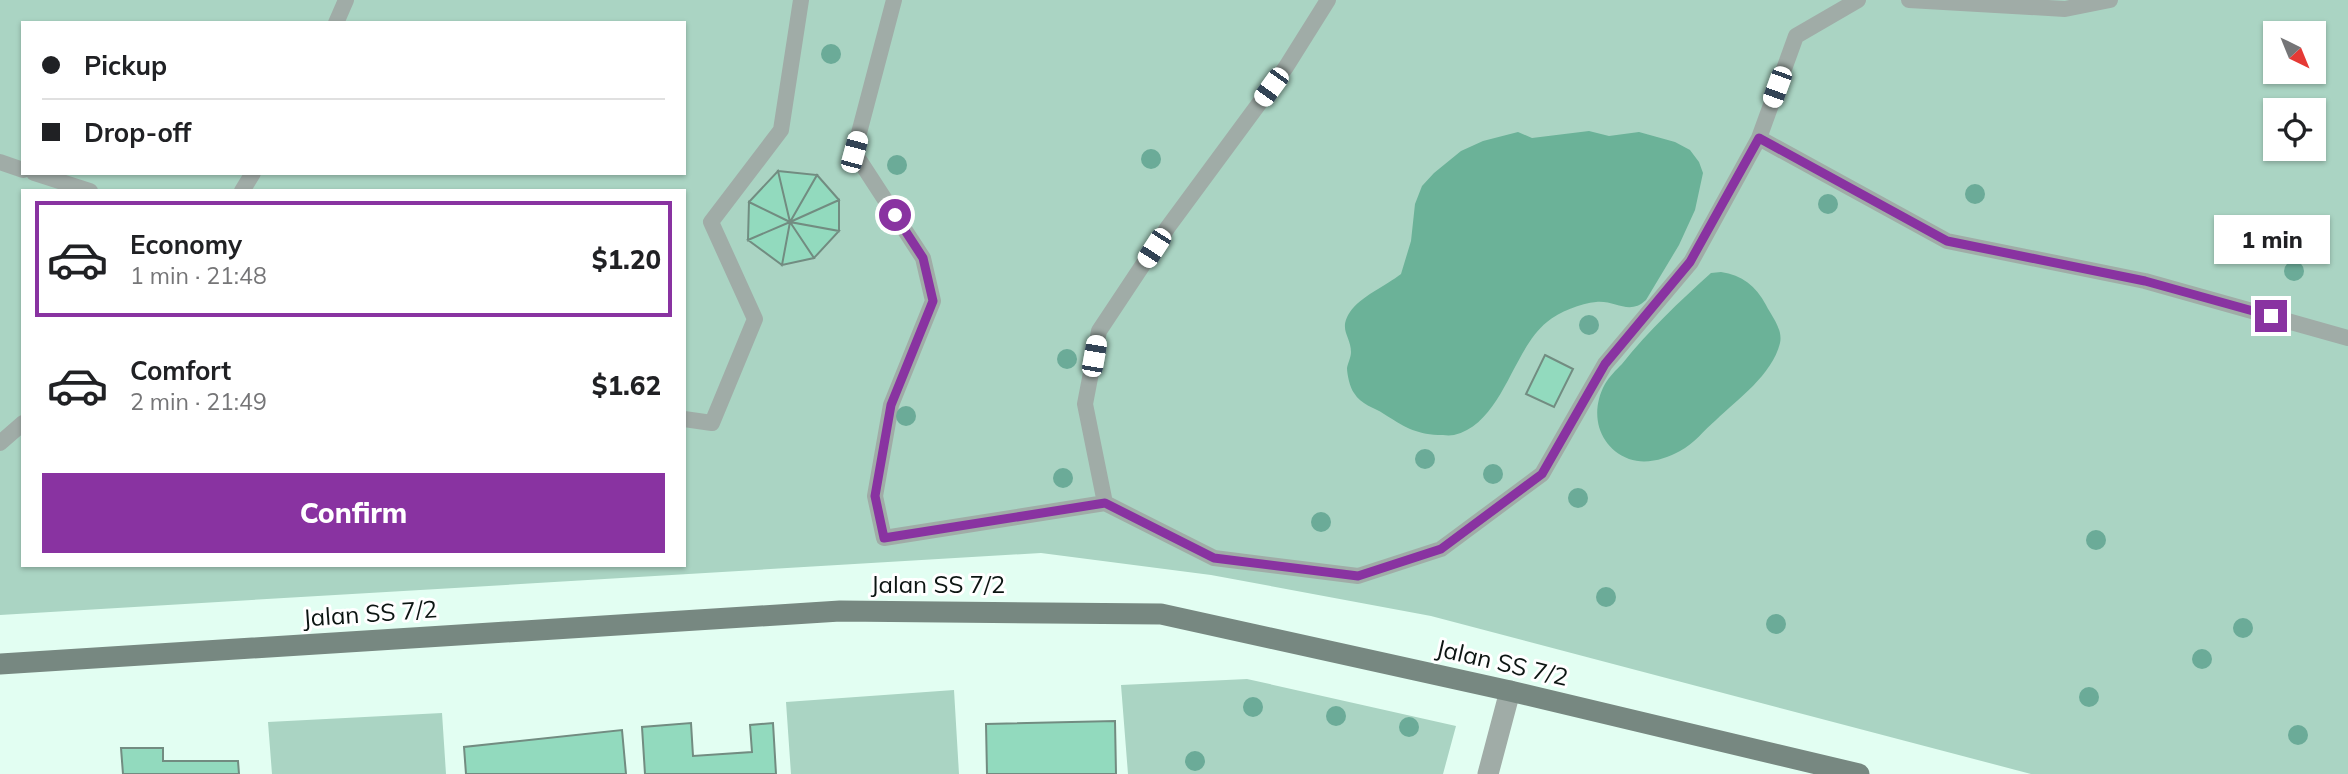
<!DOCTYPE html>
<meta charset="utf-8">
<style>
body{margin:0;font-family:Mulish,sans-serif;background:#f2f2f2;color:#202124;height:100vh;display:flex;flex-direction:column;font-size:26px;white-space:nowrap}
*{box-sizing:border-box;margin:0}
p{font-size:23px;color:#757577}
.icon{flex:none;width:38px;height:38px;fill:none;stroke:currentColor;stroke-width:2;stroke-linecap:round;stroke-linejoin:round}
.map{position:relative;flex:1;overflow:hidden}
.drawer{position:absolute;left:21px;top:189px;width:665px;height:378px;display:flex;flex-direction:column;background:#fff;border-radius:0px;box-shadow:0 2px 5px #0004}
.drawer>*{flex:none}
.guide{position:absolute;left:21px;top:21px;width:665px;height:154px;border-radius:0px;box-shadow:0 2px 5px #0004;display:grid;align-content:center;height:154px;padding:0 21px;background:#fff}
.needle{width:46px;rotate:137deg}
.controls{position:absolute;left:2263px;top:21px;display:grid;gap:14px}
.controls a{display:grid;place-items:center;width:63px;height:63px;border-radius:0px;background:#fff;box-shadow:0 2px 5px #0004;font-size:35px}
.end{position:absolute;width:32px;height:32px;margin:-16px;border:9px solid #8933a1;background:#fff;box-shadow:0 0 0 4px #fff}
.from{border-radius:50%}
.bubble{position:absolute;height:49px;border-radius:0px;background:#fff;box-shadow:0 2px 5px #0004;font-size:23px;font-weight:800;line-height:49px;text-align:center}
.car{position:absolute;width:21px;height:42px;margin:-21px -10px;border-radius:9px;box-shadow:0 0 5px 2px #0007;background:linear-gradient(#fff 24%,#345 0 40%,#fff 0 76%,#345 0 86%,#fff 0)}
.guide b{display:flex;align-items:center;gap:24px;height:66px;font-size:26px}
.guide b+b{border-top:2px solid #e0e0e0}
.guide i{width:18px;height:18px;background:#202124}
ul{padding:12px 0 0;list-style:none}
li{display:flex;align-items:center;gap:21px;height:116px;margin:0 14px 10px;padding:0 7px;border:4px solid transparent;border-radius:0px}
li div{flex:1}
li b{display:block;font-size:26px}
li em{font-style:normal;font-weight:800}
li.selected{border-color:#8933a1}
li>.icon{width:63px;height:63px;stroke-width:1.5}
.primary-button{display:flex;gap:14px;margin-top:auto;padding:14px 21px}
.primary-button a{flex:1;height:80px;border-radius:0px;background:#8933a1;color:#fff;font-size:28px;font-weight:800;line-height:80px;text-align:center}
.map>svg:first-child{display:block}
.green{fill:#aad4c3;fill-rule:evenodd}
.water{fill:#6bb298}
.building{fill:#92dabe;stroke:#728c81;stroke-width:2}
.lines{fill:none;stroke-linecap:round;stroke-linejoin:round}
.lane{stroke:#a0aca7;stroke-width:16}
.street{stroke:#a0aca7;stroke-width:21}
.secondary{stroke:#778881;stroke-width:21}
.tree{fill:#6bab98}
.route{stroke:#8933a1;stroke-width:9}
.labels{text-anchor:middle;stroke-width:6;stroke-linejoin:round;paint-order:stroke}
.street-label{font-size:24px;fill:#0c1512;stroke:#fff}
</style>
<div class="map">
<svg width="2348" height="774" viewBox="0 0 2348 774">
<rect width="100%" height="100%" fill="#e2fef2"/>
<path class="green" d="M 0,0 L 2348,0 L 2348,774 L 2031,774 L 1431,616 L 1211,575 L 1041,553 L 0,615 ZM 23,23 L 684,23 L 684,173 L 23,173 ZM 2275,33 L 2314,33 L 2314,72 L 2275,72 ZM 2275,110 L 2314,110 L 2314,149 L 2275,149 ZM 23,191 L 684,191 L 684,565 L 23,565 Z
M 1247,679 L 1456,726 L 1443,774 L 1128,774 L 1121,685 Z
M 954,690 L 959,774 L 791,774 L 786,702 Z
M 442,713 L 446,774 L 272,774 L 268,722 Z"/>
<path class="water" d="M 1589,131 L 1609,136 L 1639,132 L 1675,142 L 1690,150 L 1699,162 L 1703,173 L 1695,210 L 1679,245 L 1646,300 C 1629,316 1616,300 1596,302 C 1581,303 1559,312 1547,322 C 1512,350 1503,423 1454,435 C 1449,436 1442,435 1438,435 C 1415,434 1403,426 1384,414 C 1374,407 1361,405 1354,393 C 1350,388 1347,374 1347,368 C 1348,363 1351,357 1351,352 C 1351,336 1338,330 1350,312 C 1360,297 1387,285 1401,274 L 1411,241 L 1415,204 L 1422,186 L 1434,173 L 1461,151 L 1483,141 L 1518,132 L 1532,138 Z
M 1721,272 C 1742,275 1756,286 1766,305 C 1772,317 1783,329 1780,343 C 1772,375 1738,399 1716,420 C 1704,430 1694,444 1680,451 C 1666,459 1646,465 1629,459 C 1598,447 1589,413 1605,384 C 1609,377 1616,370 1622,364 C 1649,330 1679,302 1711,273 Z"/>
<path class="building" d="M 778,171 L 817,175 L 790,222 Z
M 778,171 L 790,222 L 749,202 Z
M 817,175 L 839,200 L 790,222 Z
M 839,200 L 839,231 L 790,222 Z
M 749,202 L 790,222 L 748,240 Z
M 790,222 L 782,265 L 748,240 Z
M 790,222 L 814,258 L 782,265 Z
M 790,222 L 839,231 L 814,258 Z
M 1545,355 L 1573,369 L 1554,407 L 1526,394 Z
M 1115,721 L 1116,774 L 987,774 L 986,724 Z
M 691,723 L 693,756 L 752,752 L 750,725 L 773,723 L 776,774 L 645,774 L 642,727 Z
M 622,730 L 626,774 L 466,774 L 464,747 Z
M 121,748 L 163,748 L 163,761 L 238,761 L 239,774 L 123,774 Z"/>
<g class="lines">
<path class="lane" d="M 894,0 L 854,152 L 923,258 L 933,301 L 891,405 L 875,496 L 884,538 L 1105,503
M 1328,0 L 1286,67 L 1168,227 L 1099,331 L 1085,404 L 1105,503 L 1214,558 L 1358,576 L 1441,549 L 1542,474 L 1605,364 L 1691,262 L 1759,138 L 1796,36 L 1858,0
M 1909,0 L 2065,9 L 2110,0
M 336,23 L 346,0
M 1759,138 L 1947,241 L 2145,281 L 2348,338
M 0,162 L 23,170
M 34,173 L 90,191
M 242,191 L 253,173
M 684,419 L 712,423 L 755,319 L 711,222 L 781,130 L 801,0
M 0,443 L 23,423"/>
<path class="street" d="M 1488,774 L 1510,691"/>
<path class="secondary" d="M 0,664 L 840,611 L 1161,614 L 1510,691 L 1859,774"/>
</g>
<g class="tree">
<circle cx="831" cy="54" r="10"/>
<circle cx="1151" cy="159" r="10"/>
<circle cx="897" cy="165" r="10"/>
<circle cx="1975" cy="194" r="10"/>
<circle cx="1828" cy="204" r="10"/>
<circle cx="2294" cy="271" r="10"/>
<circle cx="1589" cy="325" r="10"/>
<circle cx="1067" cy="359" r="10"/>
<circle cx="906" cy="416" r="10"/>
<circle cx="1425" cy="459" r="10"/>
<circle cx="1493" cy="474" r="10"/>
<circle cx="1063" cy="478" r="10"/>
<circle cx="1578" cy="498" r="10"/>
<circle cx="1321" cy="522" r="10"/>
<circle cx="2096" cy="540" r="10"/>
<circle cx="1606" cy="597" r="10"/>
<circle cx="1776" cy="624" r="10"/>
<circle cx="2243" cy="628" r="10"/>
<circle cx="2202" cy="659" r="10"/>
<circle cx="2089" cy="697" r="10"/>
<circle cx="1253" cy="707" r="10"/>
<circle cx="1336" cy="716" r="10"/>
<circle cx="1409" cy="727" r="10"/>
<circle cx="2298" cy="735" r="10"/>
<circle cx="1195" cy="761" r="10"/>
</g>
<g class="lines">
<path class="route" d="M 895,215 L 923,258 L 933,301 L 891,405 L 875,496 L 884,538 L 1105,503 L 1214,558 L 1358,576 L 1441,549 L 1542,474 L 1605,364 L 1690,262 L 1759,138 L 1947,241 L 2145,281 L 2271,316"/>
</g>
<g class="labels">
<g class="street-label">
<text x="938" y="593">Jalan SS 7/2</text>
<text transform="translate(370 614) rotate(-4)" y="8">Jalan SS 7/2</text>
<text transform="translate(1502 663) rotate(13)" y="8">Jalan SS 7/2</text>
</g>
</g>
</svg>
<div class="controls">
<a><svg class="needle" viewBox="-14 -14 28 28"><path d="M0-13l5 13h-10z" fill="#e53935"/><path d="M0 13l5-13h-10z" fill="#757577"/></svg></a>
<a><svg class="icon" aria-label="locate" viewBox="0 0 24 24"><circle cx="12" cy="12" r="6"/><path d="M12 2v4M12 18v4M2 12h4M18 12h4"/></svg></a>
</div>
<i class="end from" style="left:895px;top:215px"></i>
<i class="end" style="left:2271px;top:316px"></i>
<div class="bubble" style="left:2214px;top:215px;width:116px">1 min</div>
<i class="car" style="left:1271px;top:87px;rotate:216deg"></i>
<i class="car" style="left:1777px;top:87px;rotate:200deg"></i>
<i class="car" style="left:854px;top:152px;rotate:15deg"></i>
<i class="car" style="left:1154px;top:248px;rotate:213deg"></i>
<i class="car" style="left:1094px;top:356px;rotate:10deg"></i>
<div class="guide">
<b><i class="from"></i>Pickup</b>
<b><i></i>Drop-off</b>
</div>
<section class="drawer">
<ul>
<li class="selected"><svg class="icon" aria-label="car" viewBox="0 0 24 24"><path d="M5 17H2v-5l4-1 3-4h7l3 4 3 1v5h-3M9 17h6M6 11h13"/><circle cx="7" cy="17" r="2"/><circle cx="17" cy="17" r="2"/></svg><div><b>Economy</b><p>1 min · 21:48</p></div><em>$1.20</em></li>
<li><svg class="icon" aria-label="car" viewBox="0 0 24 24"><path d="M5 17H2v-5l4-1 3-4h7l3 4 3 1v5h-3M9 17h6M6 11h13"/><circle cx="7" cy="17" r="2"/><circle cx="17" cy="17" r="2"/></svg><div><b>Comfort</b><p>2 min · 21:49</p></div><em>$1.62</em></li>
</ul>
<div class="primary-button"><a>Confirm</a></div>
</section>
</div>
